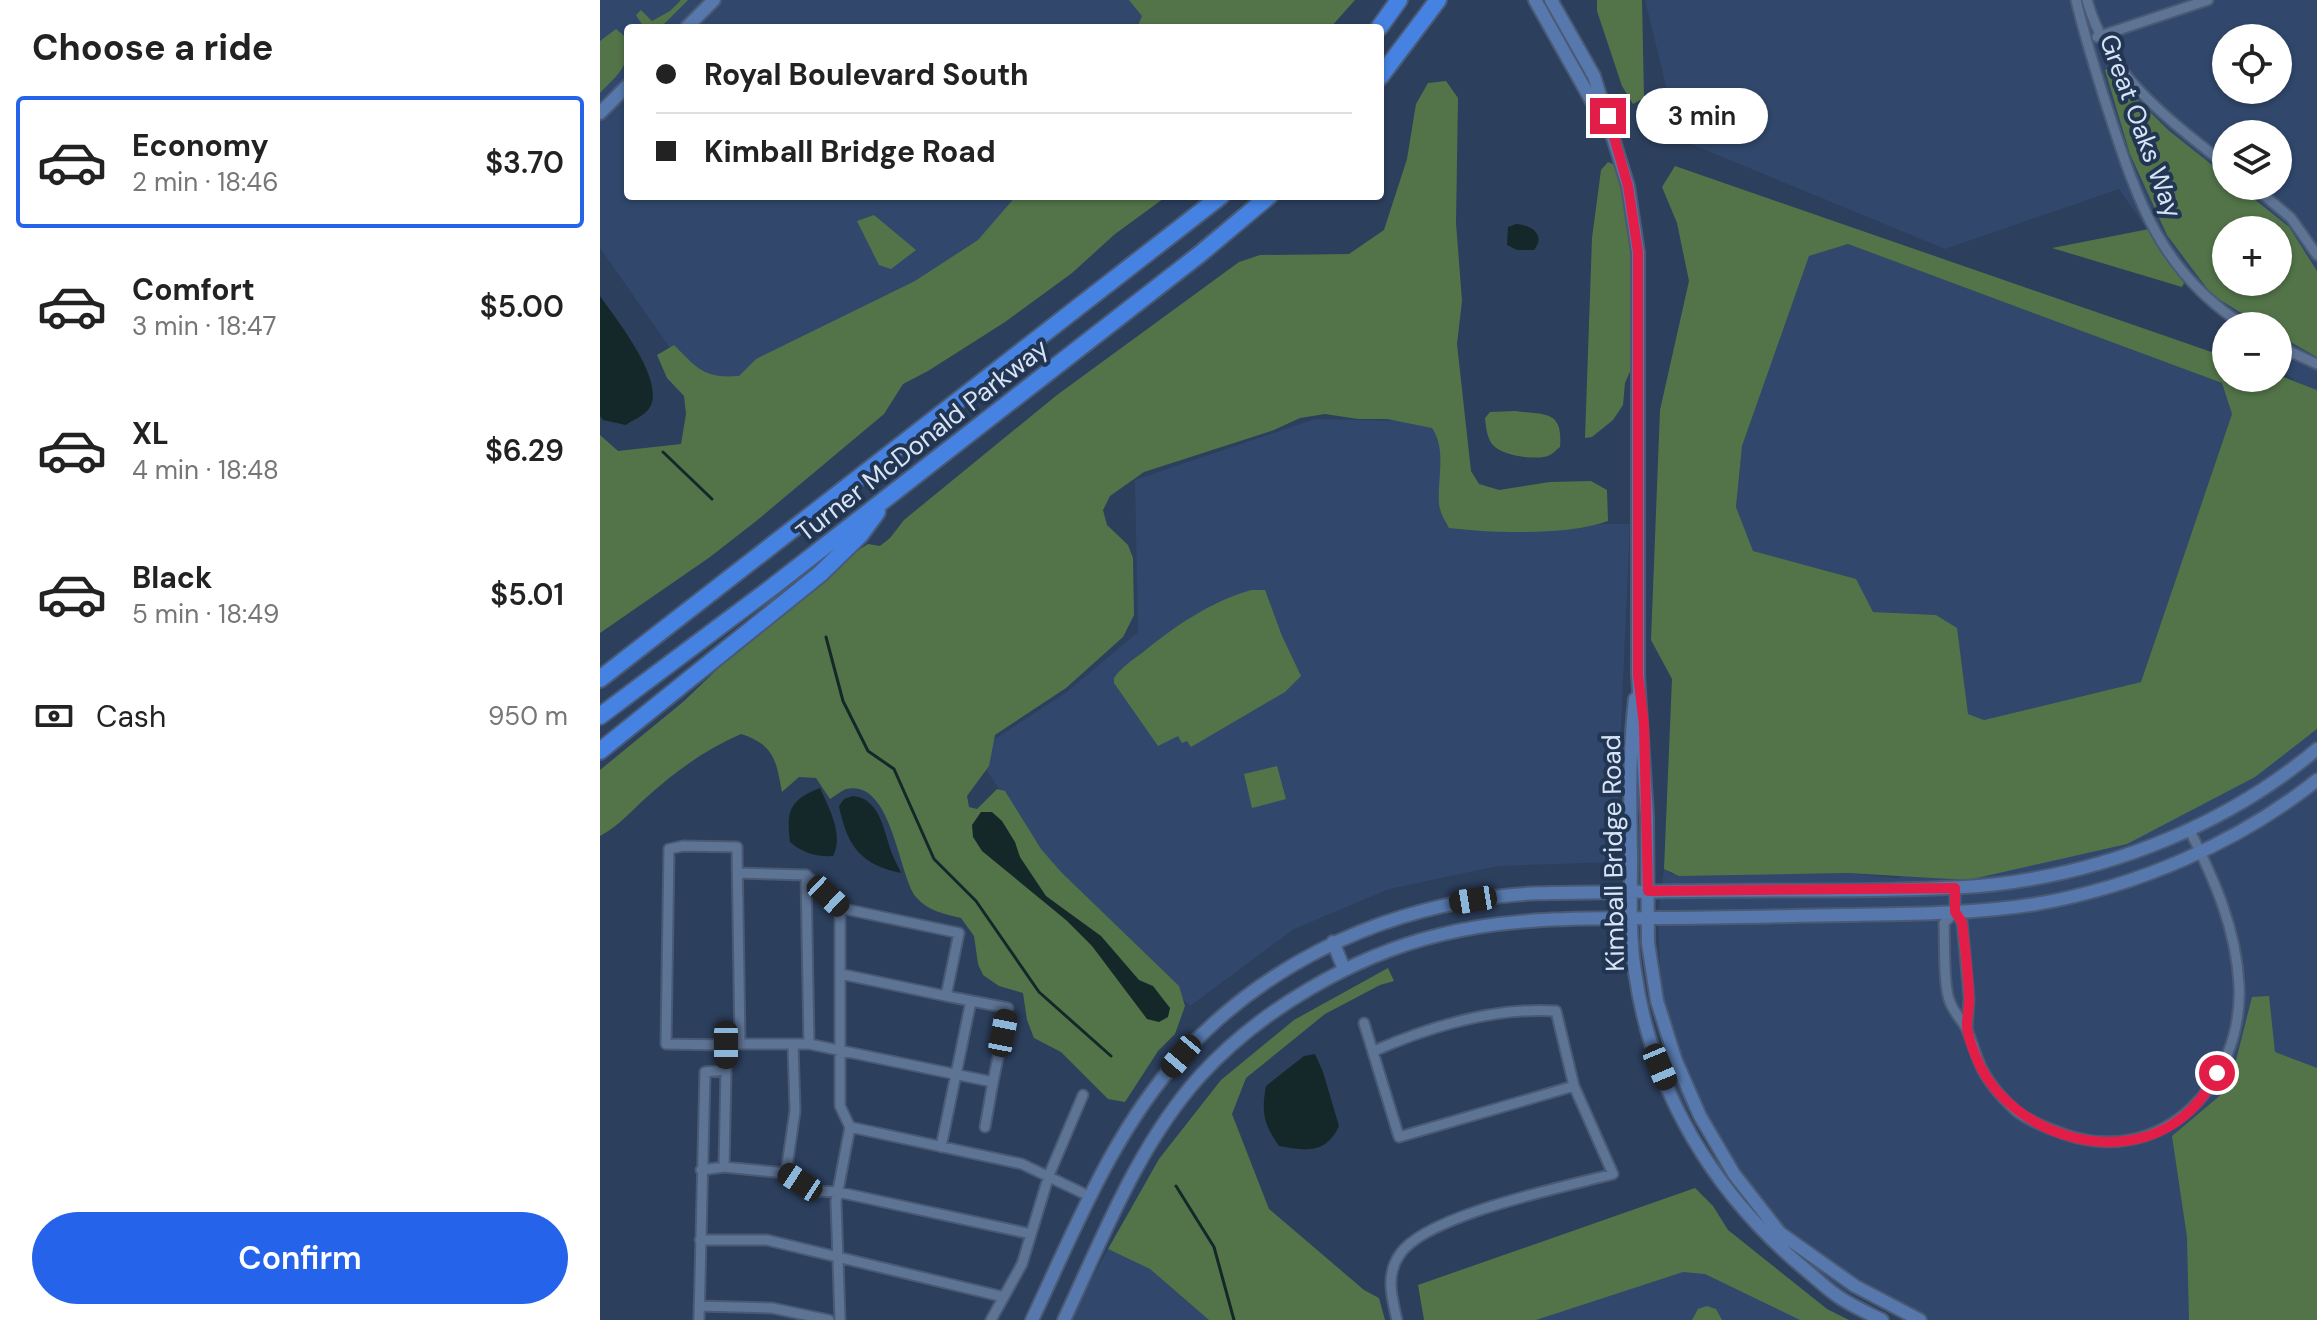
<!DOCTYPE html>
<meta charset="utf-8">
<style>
body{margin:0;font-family:"DM Sans",sans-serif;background:#f6f6f6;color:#222;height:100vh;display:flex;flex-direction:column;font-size:30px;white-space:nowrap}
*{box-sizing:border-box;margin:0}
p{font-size:26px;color:#767676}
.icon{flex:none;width:44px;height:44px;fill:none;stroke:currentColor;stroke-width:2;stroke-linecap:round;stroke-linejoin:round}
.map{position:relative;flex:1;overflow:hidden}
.drawer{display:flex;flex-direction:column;background:#fff;width:600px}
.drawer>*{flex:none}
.top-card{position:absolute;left:24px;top:24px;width:760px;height:176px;border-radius:8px;box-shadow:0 2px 6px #0004;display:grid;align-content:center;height:176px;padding:0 32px;background:#fff}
.buttons{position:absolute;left:1612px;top:24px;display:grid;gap:16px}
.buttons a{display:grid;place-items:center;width:80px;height:80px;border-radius:50%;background:#fff;box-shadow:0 2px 6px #0004;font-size:40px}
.end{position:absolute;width:36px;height:36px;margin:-18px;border:10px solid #e11d48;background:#fff;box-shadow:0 0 0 4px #fff}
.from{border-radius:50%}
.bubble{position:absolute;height:56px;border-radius:28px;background:#fff;box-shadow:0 2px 6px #0004;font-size:26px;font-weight:600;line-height:56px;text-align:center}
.car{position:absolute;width:24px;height:48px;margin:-24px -12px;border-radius:10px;box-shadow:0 0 6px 2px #0007;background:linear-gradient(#222 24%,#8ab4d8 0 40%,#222 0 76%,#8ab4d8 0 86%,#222 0)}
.top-card b{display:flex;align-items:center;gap:28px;height:76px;font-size:30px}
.top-card b+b{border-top:2px solid #e0e0e0}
.top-card i{width:20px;height:20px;background:#222}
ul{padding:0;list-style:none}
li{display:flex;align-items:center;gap:24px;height:132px;margin:0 16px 12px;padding:0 16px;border:4px solid transparent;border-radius:8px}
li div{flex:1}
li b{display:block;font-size:30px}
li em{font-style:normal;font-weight:600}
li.on{border-color:#2563eb}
li>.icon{width:72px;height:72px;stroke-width:1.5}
h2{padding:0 32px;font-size:36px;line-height:96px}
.pay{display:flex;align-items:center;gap:20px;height:88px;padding:0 32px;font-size:30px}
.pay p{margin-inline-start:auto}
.cta{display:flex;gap:16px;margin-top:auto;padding:16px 32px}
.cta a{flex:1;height:92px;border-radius:48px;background:#2563eb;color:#fff;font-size:32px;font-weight:600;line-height:92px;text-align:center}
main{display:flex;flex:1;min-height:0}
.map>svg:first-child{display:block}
.built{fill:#31486c;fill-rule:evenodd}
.green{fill:#537449;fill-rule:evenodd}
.water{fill:#152829}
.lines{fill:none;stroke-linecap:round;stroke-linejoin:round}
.stream{stroke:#152829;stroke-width:3}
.street-casing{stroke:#4a5a74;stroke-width:13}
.secondary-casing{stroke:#4a5a74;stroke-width:16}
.highway-casing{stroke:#4a5a74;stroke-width:20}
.street{stroke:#5e7495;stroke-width:9}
.secondary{stroke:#5678ac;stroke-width:12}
.highway{stroke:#4582e1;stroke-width:16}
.route{stroke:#e11d48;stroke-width:10}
.labels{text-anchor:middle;stroke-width:8;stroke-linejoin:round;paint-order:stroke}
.street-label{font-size:26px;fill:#d7e4f6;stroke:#223552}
</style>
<main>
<section class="drawer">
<h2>Choose a ride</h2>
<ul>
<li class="on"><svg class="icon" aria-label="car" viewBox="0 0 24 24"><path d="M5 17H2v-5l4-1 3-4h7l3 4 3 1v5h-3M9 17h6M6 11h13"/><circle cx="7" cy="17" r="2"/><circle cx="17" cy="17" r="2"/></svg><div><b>Economy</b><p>2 min · 18:46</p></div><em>$3.70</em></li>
<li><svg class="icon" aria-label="car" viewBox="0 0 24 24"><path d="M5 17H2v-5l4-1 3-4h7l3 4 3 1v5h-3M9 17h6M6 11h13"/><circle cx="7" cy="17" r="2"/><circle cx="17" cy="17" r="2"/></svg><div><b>Comfort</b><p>3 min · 18:47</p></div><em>$5.00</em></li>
<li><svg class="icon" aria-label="car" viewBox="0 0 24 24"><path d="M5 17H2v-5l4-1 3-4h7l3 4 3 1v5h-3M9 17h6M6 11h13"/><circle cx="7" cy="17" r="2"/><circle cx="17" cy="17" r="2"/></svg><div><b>XL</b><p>4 min · 18:48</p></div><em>$6.29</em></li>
<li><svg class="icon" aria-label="car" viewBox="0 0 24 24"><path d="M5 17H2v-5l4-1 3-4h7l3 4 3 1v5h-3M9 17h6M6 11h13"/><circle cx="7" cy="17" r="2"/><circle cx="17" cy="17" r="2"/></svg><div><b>Black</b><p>5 min · 18:49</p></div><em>$5.01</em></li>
</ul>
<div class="pay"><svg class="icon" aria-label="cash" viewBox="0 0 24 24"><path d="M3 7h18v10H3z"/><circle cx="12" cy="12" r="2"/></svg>Cash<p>950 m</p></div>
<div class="cta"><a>Confirm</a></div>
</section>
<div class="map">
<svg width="1717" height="1320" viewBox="0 0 1717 1320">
<rect width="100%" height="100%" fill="#2c3f5d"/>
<path class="built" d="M 0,0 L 612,0 L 586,28 L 28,28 L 28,196 L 447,196 L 428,226 L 112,408 L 0,248 Z
M 1045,0 L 1717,0 L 1717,390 L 1695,381 L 1678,366 L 1678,326 L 1633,326 L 1584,283 L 1519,189 L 1345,249 L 1079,139 ZM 1626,38 L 1678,38 L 1678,90 L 1626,90 ZM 1626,134 L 1678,134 L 1678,186 L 1626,186 ZM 1626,230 L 1678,230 L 1678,282 L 1626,282 Z
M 1248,244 L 1622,383 L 1632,414 L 1541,682 L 1384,720 L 1368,714 L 1356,628 L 1336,615 L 1273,612 L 1255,579 L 1153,551 L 1136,507 L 1142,446 L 1209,256 Z
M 715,419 L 847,422 L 845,525 L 1030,524 L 1015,862 L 898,866 L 789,889 L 694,929 L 590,1006 L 442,856 L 375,752 L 467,692 L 538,632 L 535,480 Z
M 1717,729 L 1717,1104 L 1602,1320 L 1316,1320 L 1210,1277 L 1152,1205 L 1064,1075 L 1058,914 L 1064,869 L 1071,874 L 1247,873 L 1297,878 L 1712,734 Z
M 508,1249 L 550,1269 L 609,1320 L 469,1320 Z
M 1098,1260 L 1216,1320 L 935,1320 L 938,1303 Z"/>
<path class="green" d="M 81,0 L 88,0 L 60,28 L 43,26 L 36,15 L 41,10 L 52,21 L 70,11 Z
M 529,0 L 755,0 L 730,28 L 537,28 L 542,16 Z
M 997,0 L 1042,0 L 1044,98 L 1033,104 L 1022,86 L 997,11 Z
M 16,29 L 28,39 C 28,69 20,72 0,93 L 0,41 Z
M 1507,69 L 1568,130 L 1626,176 L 1626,186 L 1638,186 L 1689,227 L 1717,271 L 1717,357 L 1678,335 L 1678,326 L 1663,326 L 1612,295 L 1567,235 L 1530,154 L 1505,70 ZM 1626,230 L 1678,230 L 1678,282 L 1626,282 Z
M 846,81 L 858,98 L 856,223 L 862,301 L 857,344 L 871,471 L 879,484 L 899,490 L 950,482 L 991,481 L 1007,490 L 1008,521 C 966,536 893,533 849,528 C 845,521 840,513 839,504 C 837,479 847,450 832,428 L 787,419 L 758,419 L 725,414 L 700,418 L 674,430 L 544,472 L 510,496 L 503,510 L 507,525 L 528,545 L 533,558 L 534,615 L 523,637 L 466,688 L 395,735 L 389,766 L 367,796 L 369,807 L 377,809 L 397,789 L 405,791 L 441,849 L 461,872 L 579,986 L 585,1006 L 575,1034 L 558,1051 L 525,1102 L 508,1099 L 461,1052 L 434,1038 L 427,1020 L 423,993 L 399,986 L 383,975 L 378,964 L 374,936 L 361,918 C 344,914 328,911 316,897 C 298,874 292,778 246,789 C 241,791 235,796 230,799 L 216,778 L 199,777 L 182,792 C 176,761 175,745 141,734 C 106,749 76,771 48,796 C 32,810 19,826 0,836 L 0,770 L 83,702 L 152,636 L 246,558 L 268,544 L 280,546 L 290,538 L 304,520 L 457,395 L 639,262 L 660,255 L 749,254 L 784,230 L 807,159 L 816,104 L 828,83 Z
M 1008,162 L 1015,165 L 1028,211 L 1036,276 L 1032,367 L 1025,383 L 1023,405 L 1013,420 L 992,437 L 985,438 L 992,238 L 1001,170 Z
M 1075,166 L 1626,357 L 1626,378 L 1678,378 L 1678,375 L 1717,390 L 1717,729 L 1655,777 L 1527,844 L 1368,880 L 1247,873 L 1079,876 L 1064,869 L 1072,679 L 1051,640 L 1060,410 L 1089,281 L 1077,223 L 1062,187 ZM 1248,244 L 1622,383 L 1632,414 L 1541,682 L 1384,720 L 1368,714 L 1357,628 L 1336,615 L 1273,612 L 1256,579 L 1153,551 L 1136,507 L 1142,446 L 1209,256 Z
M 416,196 L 567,196 L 515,234 L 472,273 L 405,322 L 328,371 L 303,384 L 284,414 L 155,522 L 110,557 L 0,633 L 0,435 L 18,451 L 81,444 L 86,414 L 84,396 L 67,378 L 57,355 L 74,345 C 97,368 104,379 139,376 L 156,359 L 315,281 L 378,240 Z
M 274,215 L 316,250 L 291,269 L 279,265 L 257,221 Z
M 1549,229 L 1584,283 L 1582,287 L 1452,248 Z
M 915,411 C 946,415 963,410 960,447 C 957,449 954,453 950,455 C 938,461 905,456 895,447 C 887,440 886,428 885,418 L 890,412 Z
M 651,590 L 665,590 L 682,636 L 701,676 L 685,692 L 591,747 L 587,741 L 582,743 L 578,736 L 558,746 L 514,683 L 514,678 C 521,668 532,660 542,653 C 575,626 610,602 651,590 Z
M 677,766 L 686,799 L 652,808 L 644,774 Z
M 788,968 L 794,981 L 780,985 L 725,1014 L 646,1078 L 632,1114 L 669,1209 L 764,1290 L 779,1298 L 785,1320 L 609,1320 L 550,1269 L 508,1249 L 559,1159 L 621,1080 L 694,1020 Z
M 1669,996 L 1675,1052 L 1717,1068 L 1717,1320 L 1589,1320 L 1587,1237 L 1572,1136 L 1629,1088 L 1652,997 Z
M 1095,1188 L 1113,1206 L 1128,1230 L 1227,1309 L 1249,1320 L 1200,1320 L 1105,1274 L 1083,1272 L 936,1320 L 824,1320 L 818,1285 Z
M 1107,1306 L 1116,1309 L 1122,1320 L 1092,1320 L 1098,1309 Z"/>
<path class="water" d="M 916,224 C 932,225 946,235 934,250 L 917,250 L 907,245 L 908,227 Z
M 0,296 C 15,318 71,386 47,411 C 42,417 32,420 26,425 L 3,420 L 0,416 Z
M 220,788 C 229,808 244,835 233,856 C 216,857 203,853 190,842 C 186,810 190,800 220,788 Z
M 253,796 C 282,799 284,835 293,856 C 295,862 299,867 301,873 C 261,865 247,846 239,806 L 244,799 Z
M 381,812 L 392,812 L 402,821 L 415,842 L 420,857 L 446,896 L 501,936 L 539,980 L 553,986 L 570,1008 L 568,1017 L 559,1022 L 547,1019 L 492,946 L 466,920 L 382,851 L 373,837 L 372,825 Z
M 715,1054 L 723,1072 L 739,1126 C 726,1154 706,1151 679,1146 C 664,1124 661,1113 666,1086 L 704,1056 Z"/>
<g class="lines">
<path class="stream" d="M 63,452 L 112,499
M 226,637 L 243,701 L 268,751 L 294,769 L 334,859 L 376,901 L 439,992 L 511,1056
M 576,1186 L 614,1247 L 634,1320"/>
<g class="street-casing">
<path id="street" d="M 1476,0 C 1485,38 1497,76 1509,113 C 1538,202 1561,273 1645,326
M 1487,0 C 1508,76 1567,118 1626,165
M 1497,37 L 1608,0
M 1653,186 L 1691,218 L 1717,255
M 1678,346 L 1717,364
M 138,873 L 206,875 L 240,908
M 1355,888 L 1355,912 L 1362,922 L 1369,998 L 1367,1030
M 1355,912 L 1344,923 C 1345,942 1343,987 1350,1002 C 1353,1011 1361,1019 1366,1028 C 1371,1038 1374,1050 1379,1062 C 1386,1080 1401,1097 1415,1110 C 1428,1121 1448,1128 1464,1134 C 1564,1169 1644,1081 1639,984 C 1636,928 1614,879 1589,829
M 241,974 L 346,996 L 359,933 L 240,908 L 240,1106 L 250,1127 L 422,1164 L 491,1197
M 764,1023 L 799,1137 L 974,1086
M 140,1044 L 209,1044 L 206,875
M 209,1044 L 393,1082 L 408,1008 L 346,996
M 126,1045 L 140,1044 L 137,847 L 83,846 L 69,849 L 66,1044 L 126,1045 L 126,1070
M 774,1051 C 831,1026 893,1007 956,1011 L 974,1086 L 1013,1174 C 964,1187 826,1215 800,1254 C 785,1275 792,1298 797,1320
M 385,1127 L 393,1082
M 341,1147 L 371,1001
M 101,1170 L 124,1167
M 186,1173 L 195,1111 L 193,1044
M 100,1240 L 167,1240 L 404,1297
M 99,1306 L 172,1308 L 229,1320
M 99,1320 L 105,1072 L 126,1070 L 124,1167 L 186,1173 L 214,1191 L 238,1192 L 431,1234
M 240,1320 L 236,1201 L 250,1127
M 391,1320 L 422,1264 L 449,1175 L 483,1095"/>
</g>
<g class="secondary-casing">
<path id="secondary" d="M 935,0 L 1003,121
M 951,0 L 994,76 L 1028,186 L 1038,252 L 1038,675 L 1047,816 L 1048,943 L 1057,1001 L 1076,1061 L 1100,1116 L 1134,1174 L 1180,1233 L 1255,1286 L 1320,1320
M 86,28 L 114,0
M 0,113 L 28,85
M 1035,699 C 1029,752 1030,804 1031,857 C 1031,895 1029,934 1035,972 C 1052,1092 1114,1194 1206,1270 C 1217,1279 1227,1289 1239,1297 C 1252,1306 1268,1313 1282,1320
M 733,942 L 744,969
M 432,1320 C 475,1229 513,1131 582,1055 C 661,968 771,914 887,898 C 932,891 979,893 1024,892 C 1108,890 1192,891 1276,890 C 1317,889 1358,889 1398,884 C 1513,870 1628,824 1717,749
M 464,1320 C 503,1237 538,1145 600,1076 C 660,1010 753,956 839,935 C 910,917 987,918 1059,918 C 1121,918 1183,916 1244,915 C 1308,914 1372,914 1436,904 C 1536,887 1638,843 1717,780"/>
</g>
<g class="highway-casing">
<path id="highway" d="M 779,28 L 799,0
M 780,77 L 838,0
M 0,679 L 621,196
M 0,716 L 171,588 L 600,254 L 669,196
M 0,751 L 220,574 L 260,535 L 277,512"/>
</g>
<use href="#street" class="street"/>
<use href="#secondary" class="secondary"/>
<use href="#highway" class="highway"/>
</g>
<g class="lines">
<path class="route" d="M 1008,116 L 1028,186 L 1038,252 L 1038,675 L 1044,725 L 1048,891 L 1355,888 L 1355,912 L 1362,922 C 1365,946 1368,971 1369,995 C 1370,1005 1367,1015 1367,1025 C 1367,1037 1375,1055 1380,1066 C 1415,1135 1520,1169 1584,1116 C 1599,1104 1608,1090 1617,1073"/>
</g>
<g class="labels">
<g class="street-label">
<text transform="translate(1541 126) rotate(70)" y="9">Great Oaks Way</text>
<text transform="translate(322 440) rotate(-38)" y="9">Turner McDonald Parkway</text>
<text transform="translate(1013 853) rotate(-91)" y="9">Kimball Bridge Road</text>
</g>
</g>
</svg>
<div class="buttons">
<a><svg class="icon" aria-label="locate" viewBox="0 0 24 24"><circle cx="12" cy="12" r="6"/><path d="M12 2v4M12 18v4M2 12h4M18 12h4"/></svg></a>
<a><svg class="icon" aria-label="layers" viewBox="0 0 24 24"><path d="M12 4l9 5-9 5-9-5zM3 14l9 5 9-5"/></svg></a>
<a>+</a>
<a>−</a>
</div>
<i class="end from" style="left:1617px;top:1073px"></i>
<i class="end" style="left:1008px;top:116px"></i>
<div class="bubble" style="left:1036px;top:88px;width:132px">3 min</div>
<i class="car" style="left:228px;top:896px;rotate:133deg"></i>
<i class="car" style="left:873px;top:900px;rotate:261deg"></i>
<i class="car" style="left:403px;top:1033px;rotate:11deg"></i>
<i class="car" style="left:126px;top:1045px;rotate:180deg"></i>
<i class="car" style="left:581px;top:1056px;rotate:220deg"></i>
<i class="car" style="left:1060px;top:1067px;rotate:157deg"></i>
<i class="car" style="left:200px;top:1182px;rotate:303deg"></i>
<div class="top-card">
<b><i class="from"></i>Royal Boulevard South</b>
<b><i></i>Kimball Bridge Road</b>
</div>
</div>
</main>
